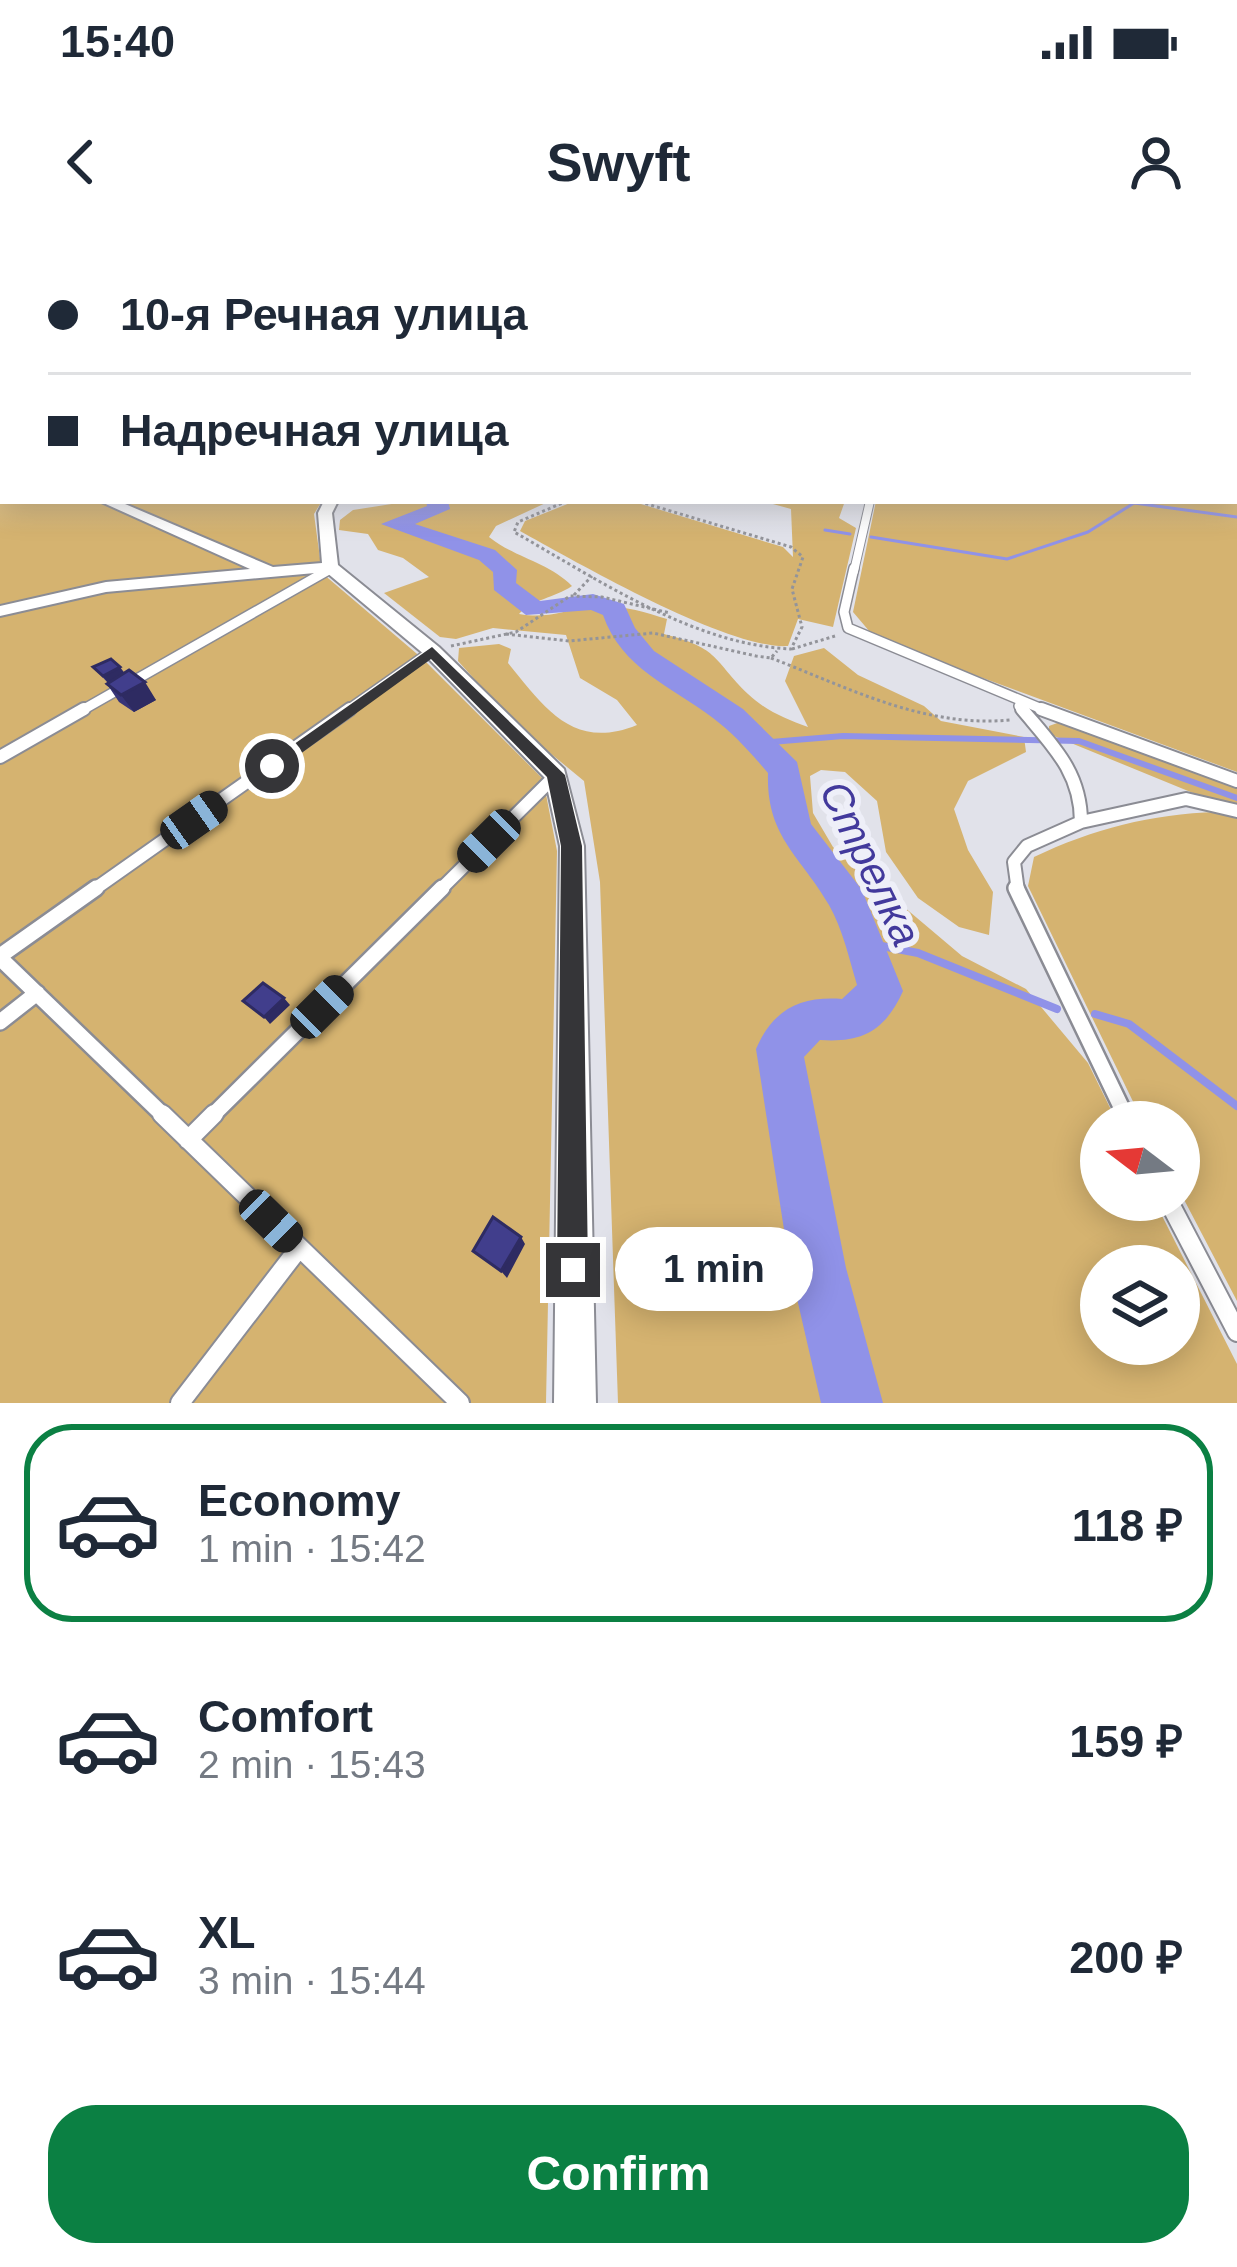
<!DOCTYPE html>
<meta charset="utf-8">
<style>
body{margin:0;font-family:Arial,sans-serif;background:#f6f6f7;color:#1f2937;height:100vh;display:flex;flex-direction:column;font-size:45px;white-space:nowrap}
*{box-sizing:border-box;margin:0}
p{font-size:39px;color:#747a83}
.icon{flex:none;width:66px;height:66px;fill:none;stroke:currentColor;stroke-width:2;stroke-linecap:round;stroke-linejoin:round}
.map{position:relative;height:1163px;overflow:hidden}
.side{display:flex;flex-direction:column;background:#fff;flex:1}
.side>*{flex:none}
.guide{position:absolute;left:0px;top:0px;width:1239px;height:264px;box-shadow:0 6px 30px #0003;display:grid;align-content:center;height:264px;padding:0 48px;background:#fff}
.needle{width:78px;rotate:286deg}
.fabs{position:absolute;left:1080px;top:861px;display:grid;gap:24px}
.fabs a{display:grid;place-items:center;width:120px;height:120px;border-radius:50%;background:#fff;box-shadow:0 6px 30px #0003;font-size:60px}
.end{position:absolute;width:54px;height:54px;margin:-27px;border:15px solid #353538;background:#fff;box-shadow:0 0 0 6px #fff}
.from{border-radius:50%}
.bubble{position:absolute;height:84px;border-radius:42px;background:#fff;box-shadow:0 6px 30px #0003;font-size:39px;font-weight:800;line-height:84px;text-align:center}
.car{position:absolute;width:36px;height:72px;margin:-36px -18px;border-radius:15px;box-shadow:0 0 9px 3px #0007;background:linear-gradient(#222 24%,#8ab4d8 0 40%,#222 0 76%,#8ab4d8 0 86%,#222 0)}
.guide b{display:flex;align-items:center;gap:42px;height:114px;font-size:45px}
.guide b+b{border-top:3px solid #e0e1e3}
.guide i{width:30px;height:30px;background:#1f2937}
ul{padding:21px 0 0;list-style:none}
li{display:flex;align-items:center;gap:36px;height:198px;margin:0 24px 18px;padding:0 24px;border:6px solid transparent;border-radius:48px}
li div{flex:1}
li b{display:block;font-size:45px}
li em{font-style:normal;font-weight:800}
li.current{border-color:#0b8043}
li>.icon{width:108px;height:108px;stroke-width:1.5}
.primary-button{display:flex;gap:24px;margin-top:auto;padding:24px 48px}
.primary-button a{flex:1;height:138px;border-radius:48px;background:#0b8043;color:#fff;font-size:48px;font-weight:800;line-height:138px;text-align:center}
.status{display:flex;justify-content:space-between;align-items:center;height:84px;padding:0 60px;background:#fff;direction:ltr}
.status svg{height:33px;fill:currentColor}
header{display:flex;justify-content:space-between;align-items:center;height:156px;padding:0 48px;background:#fff;font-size:54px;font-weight:800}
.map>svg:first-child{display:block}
.green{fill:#d5b370;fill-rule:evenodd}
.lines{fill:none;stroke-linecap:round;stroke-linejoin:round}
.stream-far2{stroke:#9092e8;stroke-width:3}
.stream-far1{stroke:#9092e8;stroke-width:6}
.stream{stroke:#9092e8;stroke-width:8}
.river{fill:#9092e8;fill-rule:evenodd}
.service-far4-casing{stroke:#8b8c94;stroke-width:10}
.service-far3-casing{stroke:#8b8c94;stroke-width:12}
.service-far2-casing{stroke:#8b8c94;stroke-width:16}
.service-far1-casing{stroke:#8b8c94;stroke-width:20}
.service-casing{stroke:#8b8c94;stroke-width:22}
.minor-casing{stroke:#8b8c94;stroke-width:4}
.secondary-casing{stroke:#8b8c94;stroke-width:4}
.path{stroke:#93949a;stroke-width:3;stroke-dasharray:3 3;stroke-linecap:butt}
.service-far4{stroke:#fff;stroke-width:8}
.service-far3{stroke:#fff;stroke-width:9}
.service-far2{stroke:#fff;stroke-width:12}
.service-far1{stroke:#fff;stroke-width:15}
.service{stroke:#fff;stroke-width:18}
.minor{fill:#fff;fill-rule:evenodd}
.secondary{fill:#fdf1da;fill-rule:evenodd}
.wall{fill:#383578}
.shaded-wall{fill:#2e2b62}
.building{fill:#413e8c;stroke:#2e2b62;stroke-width:3}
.route{fill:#353538}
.labels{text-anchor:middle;stroke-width:12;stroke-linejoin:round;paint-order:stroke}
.water-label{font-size:42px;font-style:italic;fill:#42399c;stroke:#eeeff8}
</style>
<div class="status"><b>15:40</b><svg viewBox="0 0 49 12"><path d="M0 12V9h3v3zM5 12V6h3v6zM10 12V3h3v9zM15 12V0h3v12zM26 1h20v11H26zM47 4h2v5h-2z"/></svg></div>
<header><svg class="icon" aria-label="back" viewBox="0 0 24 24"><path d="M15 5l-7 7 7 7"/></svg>Swyft<svg class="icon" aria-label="person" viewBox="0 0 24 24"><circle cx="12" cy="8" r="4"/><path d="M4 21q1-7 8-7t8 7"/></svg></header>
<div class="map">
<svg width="1237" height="1163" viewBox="0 0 1237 1163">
<rect width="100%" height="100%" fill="#e1e2ea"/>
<path class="green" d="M 0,130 L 3,261 L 322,261 L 314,274 L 322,333 L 423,419 L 543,539 L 557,611 L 546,1163 L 0,1163 Z
M 1237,171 L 1237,532 L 891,404 L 870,392 L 853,372 L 876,261 L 1236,261 Z
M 411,261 L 550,261 L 496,286 L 489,297 C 515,318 548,322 572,346 C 554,358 533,359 519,374 C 547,379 562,371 588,367 C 615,363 642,371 667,379 L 664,394 C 721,409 712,419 748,454 C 766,471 786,479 808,487 L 785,441 L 794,416 L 824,408 L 858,435 L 924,466 L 941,481 L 1024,497 L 1026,512 L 968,541 L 954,569 L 968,610 L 993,652 L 989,695 L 959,687 L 918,658 L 886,612 L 877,561 L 845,532 L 821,530 L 810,536 L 813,573 L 833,607 L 962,716 L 1026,749 L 1088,823 L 1117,882 L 1101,882 L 1101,960 L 1154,960 L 1237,1124 L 1237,1163 L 618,1163 L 600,642 L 584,541 L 516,485 L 458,421 L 459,408 L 499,404 L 511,409 L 508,423 C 545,468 573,511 637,485 L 617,460 L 580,438 L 566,395 L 493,388 L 456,399 L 440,397 L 384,353 L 429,337 L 403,318 L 378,310 L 368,294 L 339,290 L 340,280 L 353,270 ZM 1101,1026 L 1179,1026 L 1179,1104 L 1101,1104 Z
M 575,261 L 631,261 L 783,307 L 793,317 L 791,269 L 762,261 L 845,261 L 839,278 L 856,288 L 833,387 L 798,379 L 788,406 C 729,410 576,322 520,291 L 525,281 Z
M 1060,482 L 1237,544 L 1237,571 L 1049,494 L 1049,486 Z
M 1217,572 L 1237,579 L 1237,1061 L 1179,950 L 1179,882 L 1143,882 L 1028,646 L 1034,617 C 1093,589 1151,574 1217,572 Z"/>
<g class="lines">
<path class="stream-far2" d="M 825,290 L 850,294
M 871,297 L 1007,319 L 1088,292 L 1134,263 L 1237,277"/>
<path class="stream-far1" d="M 760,503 L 843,496 L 1079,501 L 1237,558"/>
<path class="stream" d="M 866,703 L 918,713 L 1057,769
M 1095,774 L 1129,784 L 1237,866"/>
<path class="river" d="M 426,261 L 448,261 L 450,269 L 415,284 L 495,310 L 517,330 L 516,343 L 540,361 L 593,354 L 624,364 L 635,388 L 654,411 L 743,469 L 797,522 L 811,584 L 862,650 L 903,751 C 885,791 862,803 820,800 L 804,817 L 846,1028 L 883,1163 L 821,1163 L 790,1028 L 756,809 C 773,769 801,756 842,759 L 857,745 C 849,718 843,690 829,665 C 800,615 766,597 768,533 C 751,513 734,494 713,478 C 672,447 621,428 603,375 L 591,370 L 526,375 L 494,350 L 493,332 L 479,320 L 381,284 L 427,266 Z"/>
<g class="service-far4-casing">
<path id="service-far4" d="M 327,331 L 332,328
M 854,331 L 870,261"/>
</g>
<g class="service-far3-casing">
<path id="service-far3" d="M 854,328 L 844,372 L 848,388 L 1049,472
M 1019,466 L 1024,472
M 79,472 L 332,328
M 345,472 L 432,411"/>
</g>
<g class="service-far2-casing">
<path id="service-far2" d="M 1041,469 L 1237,541
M 0,517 L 84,469
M 1081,582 L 1186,559 L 1237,571
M 92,651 L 350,469
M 439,651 L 556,535
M 1018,651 L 1014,622 L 1027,606 L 1081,582 C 1081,532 1052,505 1022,469"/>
</g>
<g class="service-far1-casing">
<path id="service-far1" d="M 1016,648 L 1126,877
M 0,716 L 96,648
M 0,718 L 165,877
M 0,782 L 37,753
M 211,877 L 442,648"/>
</g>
<g class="service-casing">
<path id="service" d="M 162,874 L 460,1163
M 1124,874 L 1128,882
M 188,900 L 214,874
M 1168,960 L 1237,1092
M 180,1163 L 299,1008"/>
</g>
<g class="minor-casing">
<path id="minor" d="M 0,130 L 3,131 L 3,137 L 0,136 Z
M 0,211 L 3,212 L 3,220 L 0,219 Z
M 99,261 L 118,261 L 273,327 L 322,323 L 318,273 L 324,261 L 338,261 L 332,273 L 338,325 L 439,407 L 564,529 L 584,606 L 596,1163 L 554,1163 L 560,606 L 545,538 L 425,415 L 326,332 L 106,352 L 0,376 L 0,366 L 106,342 L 250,329 Z"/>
</g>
<g class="secondary-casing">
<path id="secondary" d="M 1236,144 L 1237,144 L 1237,154 L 1236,154 Z"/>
</g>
<path class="path" d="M 567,261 L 518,282 L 514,292 C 597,339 694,405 791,409 L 802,387 L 792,349 L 803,317 L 791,307 L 637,261
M 574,355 L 592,336
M 506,394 L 569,401 L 653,393 L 756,416 L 771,418 L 777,411
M 451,406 L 516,392 L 570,356 L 602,357 L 670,373
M 792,409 L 835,396
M 771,418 C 849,448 924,488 1010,480"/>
<use href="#service-far4" class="service-far4"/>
<use href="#service-far3" class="service-far3"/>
<use href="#service-far2" class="service-far2"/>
<use href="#service-far1" class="service-far1"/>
<use href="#service" class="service"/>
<use href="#minor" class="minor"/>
<use href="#secondary" class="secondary"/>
</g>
<path class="wall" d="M 93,427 L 124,433 L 156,460 L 134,472 L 119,462 L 107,444 L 108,443 Z"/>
<path class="shaded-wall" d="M 120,427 L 126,435 L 109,444 L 103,436 Z
M 145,442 L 156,460 L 134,472 L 121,455 Z
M 284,758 L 290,765 L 270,784 L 264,777 Z
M 521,997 L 525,1004 L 507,1038 L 501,1031 Z"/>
<path class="building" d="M 111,419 L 120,427 L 103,436 L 93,427 Z
M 129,430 L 145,442 L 121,455 L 107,444 Z
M 263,743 L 284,758 L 264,777 L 243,761 Z
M 493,977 L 521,997 L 501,1031 L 473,1011 Z"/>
<linearGradient id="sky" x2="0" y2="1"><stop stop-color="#85a6e8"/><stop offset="0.44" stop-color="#f2f2f6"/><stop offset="1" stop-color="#f2f2f6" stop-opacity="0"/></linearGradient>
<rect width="1237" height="293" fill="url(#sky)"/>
<path class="route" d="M 432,407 L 565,535 L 582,606 L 588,1030 L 584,1041 L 573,1046 L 562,1041 L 557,1030 L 561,606 L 547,537 L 431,419 L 278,530 L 263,526 Z"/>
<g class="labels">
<g class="water-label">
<text transform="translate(871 623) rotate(64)" y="15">Стрелка</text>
</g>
</g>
</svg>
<div class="fabs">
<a><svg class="needle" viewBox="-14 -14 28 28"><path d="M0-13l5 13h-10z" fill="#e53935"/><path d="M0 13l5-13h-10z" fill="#747a83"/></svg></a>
<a><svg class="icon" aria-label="layers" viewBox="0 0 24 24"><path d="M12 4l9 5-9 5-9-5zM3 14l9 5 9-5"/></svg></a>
</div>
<i class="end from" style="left:272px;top:526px"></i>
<i class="end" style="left:573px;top:1030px"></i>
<div class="bubble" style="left:615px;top:987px;width:198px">1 min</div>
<i class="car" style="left:194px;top:580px;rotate:55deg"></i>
<i class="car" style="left:489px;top:601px;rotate:225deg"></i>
<i class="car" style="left:322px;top:767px;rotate:45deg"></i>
<i class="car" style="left:271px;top:981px;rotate:134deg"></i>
<div class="guide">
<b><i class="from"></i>10-я Речная улица</b>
<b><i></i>Надречная улица</b>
</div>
</div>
<section class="side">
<ul>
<li class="current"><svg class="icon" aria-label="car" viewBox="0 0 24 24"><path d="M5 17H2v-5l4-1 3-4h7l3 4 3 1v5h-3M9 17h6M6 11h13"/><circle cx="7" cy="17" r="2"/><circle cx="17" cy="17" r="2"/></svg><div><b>Economy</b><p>1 min · 15:42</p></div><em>118 ₽</em></li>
<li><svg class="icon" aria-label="car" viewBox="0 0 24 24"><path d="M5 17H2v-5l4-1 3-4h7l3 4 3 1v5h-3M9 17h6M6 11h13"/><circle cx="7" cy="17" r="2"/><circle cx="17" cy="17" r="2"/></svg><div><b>Comfort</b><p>2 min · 15:43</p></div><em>159 ₽</em></li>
<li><svg class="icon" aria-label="car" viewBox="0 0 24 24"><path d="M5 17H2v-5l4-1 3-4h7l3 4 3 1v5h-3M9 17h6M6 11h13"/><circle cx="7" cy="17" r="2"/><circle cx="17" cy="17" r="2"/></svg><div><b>XL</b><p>3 min · 15:44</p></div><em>200 ₽</em></li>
</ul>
<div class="primary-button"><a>Confirm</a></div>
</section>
